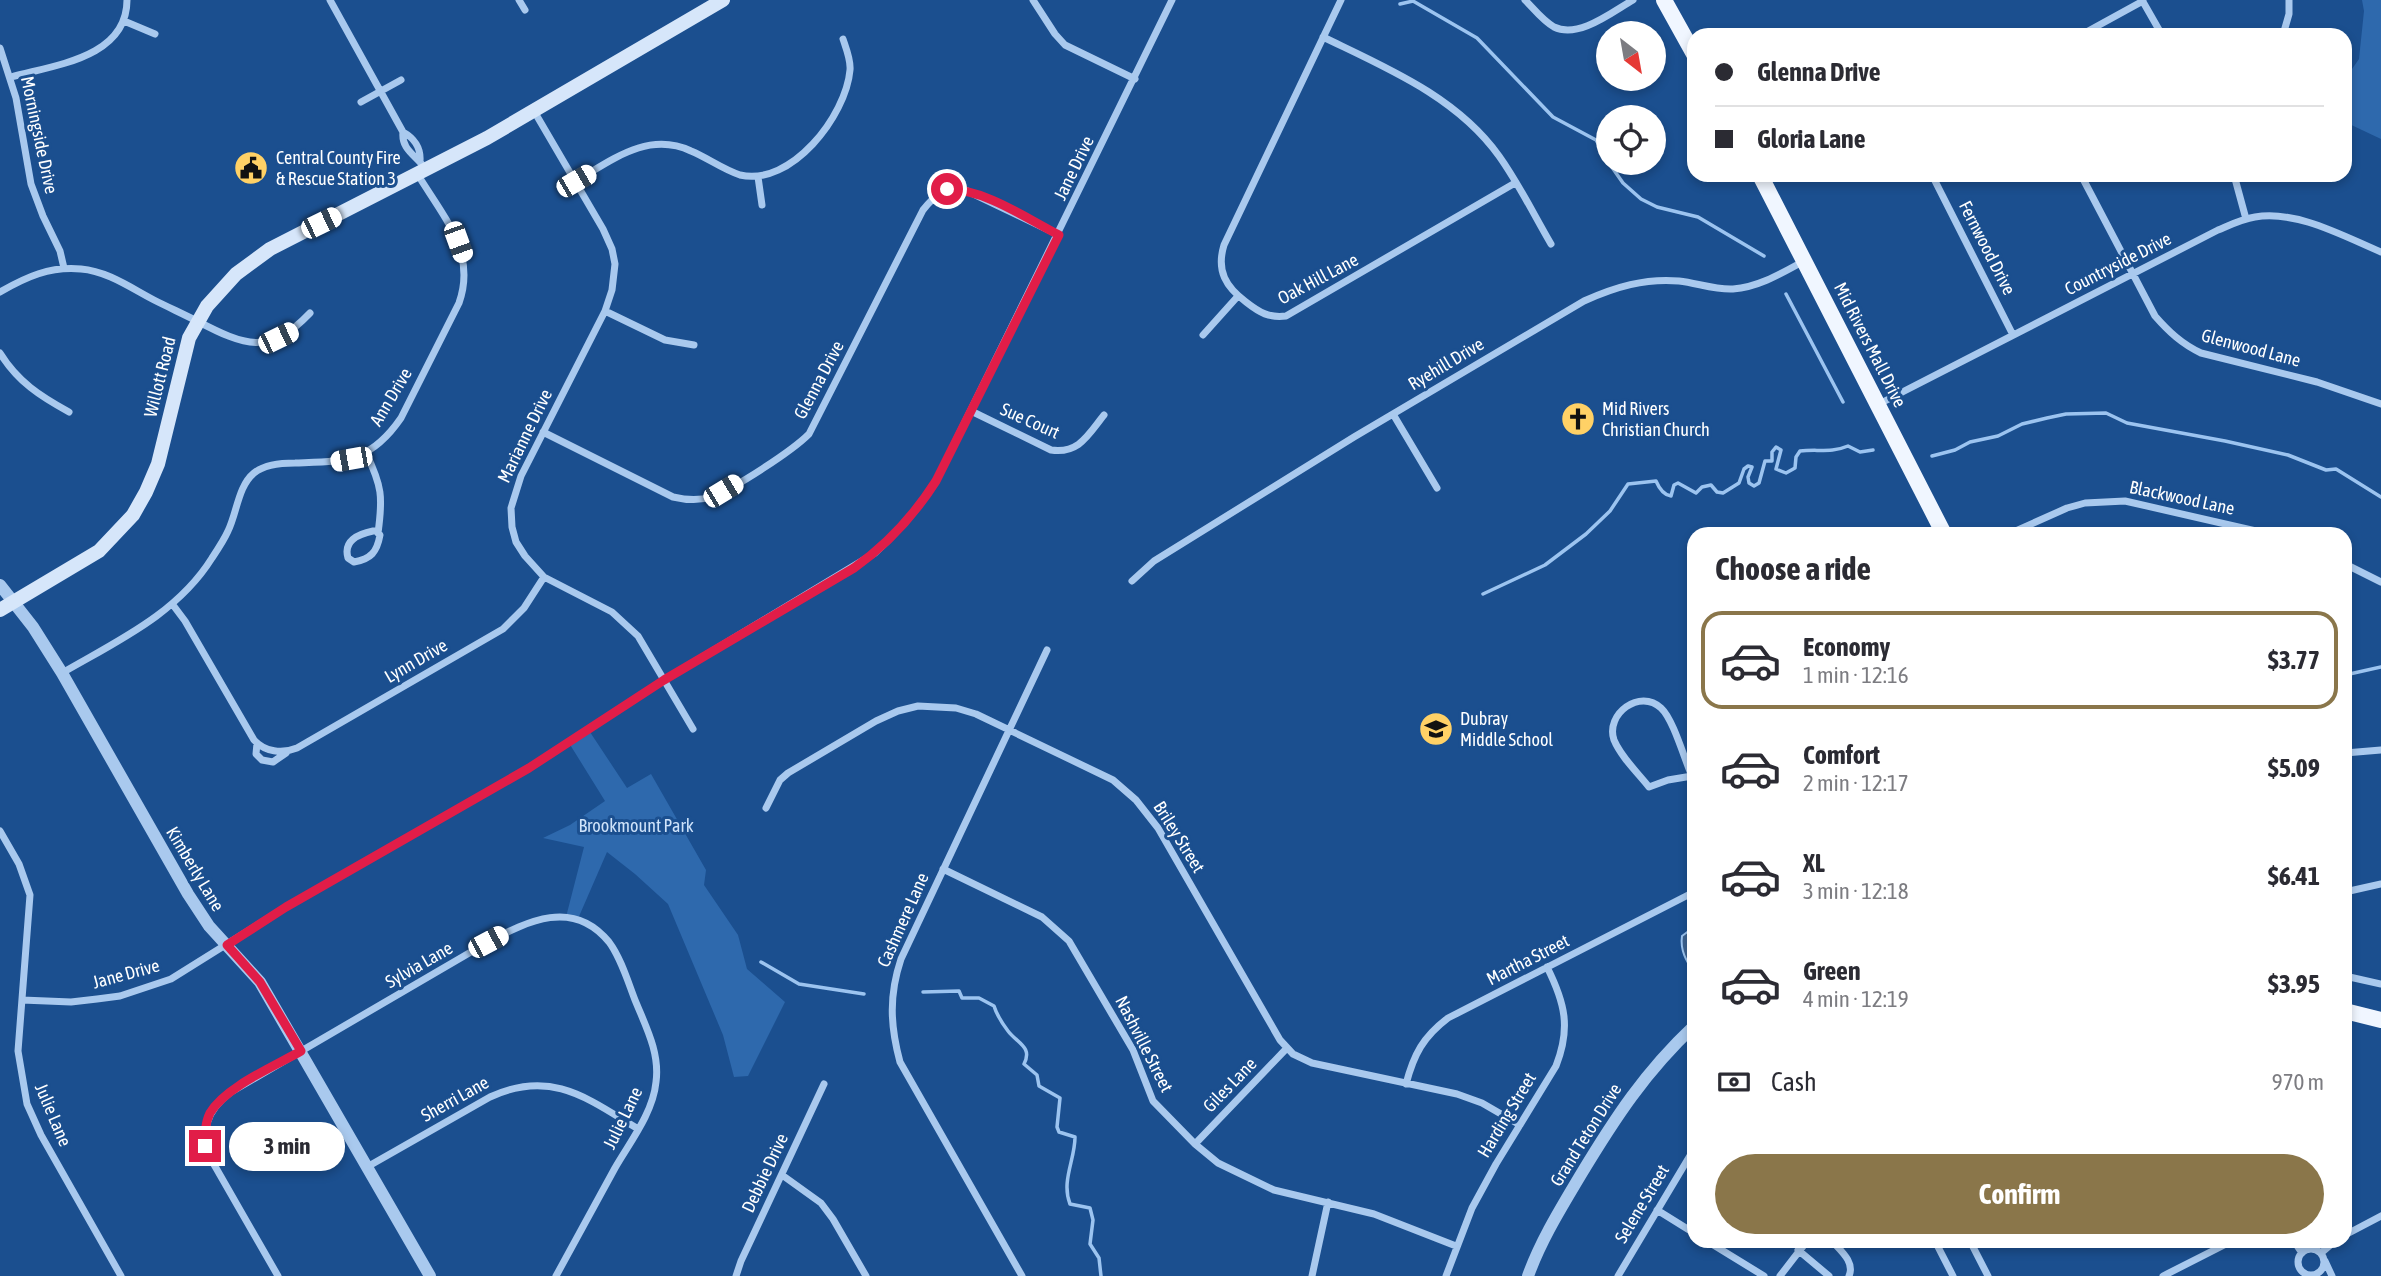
<!DOCTYPE html>
<meta charset="utf-8">
<style>
body{margin:0;font-family:"Asap Condensed",sans-serif;background:#f7f7f7;color:#2b2b33;height:100vh;display:flex;flex-direction:column;font-size:26px;white-space:nowrap}
*{box-sizing:border-box;margin:0}
p{font-size:23px;color:#7c7c81}
.icon{flex:none;width:38px;height:38px;fill:none;stroke:currentColor;stroke-width:2;stroke-linecap:round;stroke-linejoin:round}
.map{position:relative;flex:1;overflow:hidden}
.sheet{position:absolute;left:1687px;top:527px;width:665px;height:721px;display:flex;flex-direction:column;background:#fff;border-radius:21px;box-shadow:0 4px 10px #0003}
.sheet>*{flex:none}
.hud{position:absolute;left:1687px;top:28px;width:665px;height:154px;border-radius:21px;box-shadow:0 4px 10px #0003;display:grid;align-content:center;height:154px;padding:0 28px;background:#fff}
.needle{width:46px;rotate:149deg}
.tools{position:absolute;left:1596px;top:21px;display:grid;gap:14px}
.tools a{display:grid;place-items:center;width:70px;height:70px;border-radius:50%;background:#fff;box-shadow:0 4px 10px #0003;font-size:35px}
.end{position:absolute;width:32px;height:32px;margin:-16px;border:9px solid #e11d48;background:#fff;box-shadow:0 0 0 4px #fff}
.from{border-radius:50%}
.bubble{position:absolute;height:49px;border-radius:24px;background:#fff;box-shadow:0 4px 10px #0003;font-size:23px;font-weight:700;line-height:49px;text-align:center}
.car{position:absolute;width:21px;height:42px;margin:-21px -10px;border-radius:9px;box-shadow:0 0 5px 2px #0007;background:linear-gradient(#fff 24%,#345 0 40%,#fff 0 76%,#345 0 86%,#fff 0)}
.hud b{display:flex;align-items:center;gap:24px;height:66px;font-size:26px}
.hud b+b{border-top:2px solid #e1e1e2}
.hud i{width:18px;height:18px;background:#2b2b33}
ul{padding:0;list-style:none}
li{display:flex;align-items:center;gap:21px;height:98px;margin:0 14px 10px;padding:0 14px;border:4px solid transparent;border-radius:21px}
li div{flex:1}
li b{display:block;font-size:26px}
li em{font-style:normal;font-weight:700}
li.current{border-color:#8a764a}
li>.icon{width:63px;height:63px;stroke-width:1.5}
h2{padding:0 28px;font-size:32px;line-height:84px}
.pay{display:flex;align-items:center;gap:18px;height:77px;padding:0 28px;font-size:26px}
.pay p{margin-inline-start:auto}
.action{display:flex;gap:14px;margin-top:auto;padding:14px 28px}
.action a{flex:1;height:80px;border-radius:42px;background:#8a764a;color:#fff;font-size:28px;font-weight:700;line-height:80px;text-align:center}
.map>svg:first-child{display:block}
.green{fill:#2e69ad}
.water{fill:#3c6290;stroke:#9cc4f0;stroke-width:2}
.lines{fill:none;stroke-linecap:round;stroke-linejoin:round}
.stream{stroke:#9cc4f0;stroke-width:3.5}
.minor{stroke:#a9c9ee;stroke-width:7}
.tertiary{stroke:#a9c9ee;stroke-width:12}
.secondary{stroke:#d6e6fa;stroke-width:14}
.primary{stroke:#f0f6ff;stroke-width:16}
.route{stroke:#e11d48;stroke-width:9}
.labels{text-anchor:middle;stroke-width:6;stroke-linejoin:round;paint-order:stroke}
.street-label{font-size:18px;fill:#fff;stroke:#1b4f8f}
.poi-label{font-size:18px;fill:#fff;stroke:#1b4f8f;text-anchor:start}
.park-label{font-size:18px;fill:#cfe3fa;stroke:#1b4f8f}
</style>
<div class="map">
<svg width="2381" height="1276" viewBox="0 0 2381 1276">
<rect width="100%" height="100%" fill="#1b4f8f"/>
<path class="green" d="M 2362,0 L 2381,0 L 2381,139 L 2345,122 L 2345,79 L 2359,59 L 2364,11 Z
M 588,729 L 627,788 L 651,774 L 706,870 L 704,885 L 738,935 L 747,969 L 785,1002 L 748,1076 L 734,1077 L 723,1035 L 668,904 L 635,874 L 607,852 L 577,921 L 566,917 L 584,847 L 543,838 L 570,825 L 605,801 L 569,743 Z"/>
<path class="water" d="M 1694,927 L 1694,972 C 1686,961 1680,950 1682,936 Z"/>
<g class="lines">
<path class="stream" d="M 1400,4 L 1413,1 L 1477,38 L 1553,117 L 1596,140 L 1608,161
M 1609,163 L 1623,183 L 1641,199 L 1657,207 L 1698,217 L 1764,256
M 1786,294 L 1843,402
M 1932,456 L 1955,450 L 1970,442 L 1998,436 L 2022,424 L 2047,418 L 2066,414 L 2106,413 L 2127,423 L 2225,441 L 2288,455 L 2326,470 L 2336,469 L 2381,497
M 1483,594 L 1545,565 L 1586,534 L 1610,511 L 1628,484 L 1656,481 C 1659,488 1663,495 1671,496 L 1674,485 L 1678,483 L 1696,493 L 1702,487 L 1711,485 L 1717,492 L 1723,493 L 1739,483 L 1744,469 L 1748,466 L 1752,467 L 1748,477 L 1749,483 L 1754,486 L 1759,483 L 1765,461 L 1772,461 L 1772,452 L 1776,447 L 1781,450 L 1776,469 L 1786,473 L 1795,468 L 1796,457 L 1800,451 C 1816,449 1832,453 1848,446 L 1860,452 L 1873,450
M 2345,675 L 2381,667
M 761,962 L 799,984 L 864,994
M 923,992 L 959,991 L 962,998 L 979,998 L 994,1006 C 997,1016 1002,1023 1008,1031 C 1017,1043 1033,1047 1024,1064 L 1037,1075 L 1039,1086 L 1060,1098 L 1057,1127 L 1059,1132 L 1075,1137 C 1075,1160 1061,1181 1070,1204 L 1090,1208 L 1093,1220 L 1090,1244 L 1099,1258 L 1101,1276"/>
<path class="minor" d="M 330,0 L 403,132 C 401,151 418,156 426,170
M 519,0 L 525,10
M 1033,0 L 1055,34 L 1065,45 L 1135,79
M 1341,0 L 1224,245 C 1216,271 1226,287 1246,302 C 1260,313 1269,318 1286,316 L 1515,183
M 1525,0 C 1534,9 1543,21 1554,27 C 1579,39 1612,12 1633,0
M 2142,0 L 2162,35
M 124,21 L 155,34
M 2081,35 L 2143,1
M 2283,35 L 2289,14 L 2289,0
M 1323,37 C 1387,68 1457,97 1499,156 C 1519,184 1534,215 1551,244
M 0,48 L 16,98 L 31,184 L 43,216 L 60,251 L 64,268
M 11,77 C 54,65 127,58 127,0
M 361,102 L 401,80
M 534,111 L 603,229 L 612,249 L 615,264 L 612,290 L 605,311 L 521,476 L 511,508 L 512,527 L 516,542 L 525,556 L 544,577 L 612,612 L 638,636 L 693,729
M 403,132 C 414,138 421,148 420,161
M 1932,175 L 2013,335
M 2081,175 L 2155,316 C 2169,332 2182,344 2201,353 L 2317,382 L 2381,404
M 2234,175 L 2246,219
M 758,177 L 762,205
M 576,181 C 612,160 648,131 691,151 C 708,158 722,169 740,175 C 791,187 846,116 850,70 C 851,60 846,48 843,39
M 0,292 C 26,277 50,266 81,269 C 107,271 131,288 154,300 C 168,307 183,314 197,321 C 245,346 269,356 310,313
M 605,311 L 665,340 L 694,345
M 1203,335 L 1238,296
M 0,353 C 18,382 40,396 69,412
M 1879,404 L 2218,230 C 2230,225 2242,219 2255,217 C 2297,210 2343,236 2381,252
M 971,411 L 1051,450 C 1079,454 1088,435 1104,415
M 1393,414 L 1437,488
M 543,432 L 673,497 C 686,500 699,501 711,497 C 734,489 792,451 809,434 L 923,210 C 935,195 943,188 963,189 L 1059,235
M 366,453 C 382,486 383,497 378,533
M 373,531 L 377,531 L 380,535 C 377,552 371,559 354,562 L 348,558 C 343,541 358,534 373,531 Z
M 2009,534 L 2067,508 L 2085,503 L 2125,501 L 2269,534
M 2345,564 L 2381,582
M 1132,581 L 1154,561 L 1354,437 L 1584,301 C 1615,287 1645,278 1679,281 C 1697,283 1715,290 1733,289 C 1759,287 1782,273 1804,261
M 173,605 L 185,621 L 254,740 C 265,752 282,754 297,748 L 503,629 L 524,608 L 544,577
M 62,673 C 117,641 177,614 212,558 C 218,549 224,540 228,531 C 237,513 238,486 254,473 C 265,464 282,463 295,463 C 345,461 370,463 401,418 L 459,303 C 477,253 443,216 418,175
M 257,743 L 256,754 L 262,760 L 273,762 L 286,753
M 2345,753 L 2381,750
M 1692,776 L 1668,780 L 1649,787 C 1638,773 1621,757 1614,740 C 1605,714 1640,688 1661,708 C 1674,720 1685,762 1694,781
M 766,808 L 780,780 L 788,773 L 876,721 L 898,711 L 918,706 L 956,708 L 976,714 L 1113,780 L 1136,800 L 1158,828 L 1280,1040 L 1293,1054 L 1312,1063 L 1457,1094 L 1482,1103 L 1520,1125
M 0,831 L 19,864 L 30,895 L 18,1051 L 27,1104 L 41,1135 L 121,1276
M 943,869 L 1042,917 L 1069,941 L 1133,1050 L 1153,1101 L 1195,1144 L 1218,1163 L 1274,1190 L 1374,1214 L 1456,1246
M 2345,892 L 2381,884
M 2345,976 L 2381,984
M 22,1000 L 71,1002 L 97,999 L 120,996 L 171,979 L 286,907 L 529,768 L 664,680 L 875,553 C 899,531 918,509 936,481 L 1172,0
M 1406,1084 C 1414,1054 1423,1037 1448,1018 L 1694,892
M 1195,1144 L 1287,1048
M 367,1167 L 490,1097 C 551,1069 587,1098 638,1129
M 782,1175 L 821,1203 L 833,1219 L 866,1276
M 1657,1210 L 1694,1233
M 2345,1235 L 2381,1216
M 1707,1241 L 1764,1276
M 1832,1241 C 1841,1251 1855,1262 1849,1276
M 1935,1241 L 1953,1276
M 1970,1241 L 1988,1276
M 2294,1241 L 2302,1253
M2298 1262a13 13 0 1 1 26 0a13 13 0 1 1-26 0Z
M 1798,1250 L 1829,1276
M 2321,1253 L 2335,1241
M 2325,1261 L 2332,1276
M 278,1276 L 212,1161 C 200,1131 205,1112 231,1092 L 488,942 C 528,921 573,898 609,942 C 621,958 628,982 635,1000 C 646,1027 660,1053 656,1082 C 653,1113 630,1142 615,1168 C 595,1204 576,1240 556,1276
M 736,1276 L 741,1261 L 824,1084
M 1022,1276 L 900,1062 C 890,1025 889,995 901,959 L 1047,650
M 1312,1276 L 1328,1202
M 1446,1276 L 1472,1208 L 1496,1164 L 1556,1066 C 1571,1028 1565,1003 1547,967
M 1618,1276 L 1694,1149
M 1780,1276 L 1807,1241
M 2163,1276 L 2232,1241"/>
<path class="tertiary" d="M 0,585 L 33,627 L 62,673 L 188,894 L 209,926 L 260,982 L 430,1276
M 1528,1276 C 1541,1240 1561,1208 1580,1176 C 1615,1118 1645,1072 1694,1026"/>
<path class="secondary" d="M 0,610 L 99,551 L 133,515 L 146,492 L 158,464 L 189,338 L 207,306 L 236,274 L 270,249 L 487,138 L 723,0"/>
<path class="primary" d="M 1664,0 L 1694,54
M 1760,175 L 1944,534
M 2345,1011 L 2381,1020"/>
</g>
<g class="lines">
<path class="route" d="M 205,1146 C 205,1134 205,1123 210,1113 C 225,1087 275,1066 301,1051 L 260,982 L 227,945 L 286,907 L 529,768 L 664,680 L 854,568 C 888,544 913,517 936,481 L 1059,235 C 1026,218 984,189 947,189"/>
</g>
<defs>
<g id="civic-disc" transform="scale(1.75)"><circle r="9.5" fill="#ffd166" stroke="#1b4f8f"/><path d="M-.6-6.5H3V-4.5H.6V-3L4-1V1h2V6H-6V1h2V-1L-.6-3ZM-1.2 2.5V6h2.4V2.5Z" fill="#111"/></g>
<g id="church-disc" transform="scale(1.75)"><circle r="9.5" fill="#ffd166" stroke="#1b4f8f"/><path d="M-1.2-6h2.4v3.5h3.3v2.4h-3.3V6h-2.4V-.1h-3.3v-2.4h3.3Z" fill="#111"/></g>
<g id="school-disc" transform="scale(1.75)"><circle r="9.5" fill="#ffd166" stroke="#1b4f8f"/><path d="M0-5L7-2L0 1L-7-2ZM-4 1L0 2.5L4 1V4Q0 6-4 4Z" fill="#111"/></g>
</defs>
<g fill-rule="evenodd">
<use href="#civic-disc" x="251" y="168"/>
<use href="#church-disc" x="1578" y="419"/>
<use href="#school-disc" x="1436" y="729"/>
</g>
<g class="labels">
<g class="street-label">
<text transform="translate(39 135) rotate(78)" y="6">Morningside Drive</text>
<text transform="translate(1074 168) rotate(-64)" y="6">Jane Drive</text>
<text transform="translate(1987 248) rotate(63)" y="6">Fernwood Drive</text>
<text transform="translate(2118 264) rotate(-27)" y="6">Countryside Drive</text>
<text transform="translate(1318 279) rotate(-28)" y="6">Oak Hill Lane</text>
<text transform="translate(1870 345) rotate(63)" y="6">Mid Rivers Mall Drive</text>
<text transform="translate(2251 348) rotate(15)" y="6">Glenwood Lane</text>
<text transform="translate(1446 364) rotate(-31)" y="6">Ryehill Drive</text>
<text transform="translate(160 377) rotate(-76)" y="6">Willott Road</text>
<text transform="translate(819 380) rotate(-62)" y="6">Glenna Drive</text>
<text transform="translate(391 397) rotate(-59)" y="6">Ann Drive</text>
<text transform="translate(1030 421) rotate(24)" y="6">Sue Court</text>
<text transform="translate(525 436) rotate(-64)" y="6">Marianne Drive</text>
<text transform="translate(2182 498) rotate(12)" y="6">Blackwood Lane</text>
<text transform="translate(416 661) rotate(-30)" y="6">Lynn Drive</text>
<text transform="translate(1179 837) rotate(58)" y="6">Briley Street</text>
<text transform="translate(195 869) rotate(59)" y="6">Kimberly Lane</text>
<text transform="translate(903 920) rotate(-66)" y="6">Cashmere Lane</text>
<text transform="translate(1528 960) rotate(-27)" y="6">Martha Street</text>
<text transform="translate(419 965) rotate(-30)" y="6">Sylvia Lane</text>
<text transform="translate(126 974) rotate(-15)" y="6">Jane Drive</text>
<text transform="translate(1144 1044) rotate(63)" y="6">Nashville Street</text>
<text transform="translate(1230 1085) rotate(-46)" y="6">Giles Lane</text>
<text transform="translate(455 1099) rotate(-29)" y="6">Sherri Lane</text>
<text transform="translate(53 1115) rotate(67)" y="6">Julie Lane</text>
<text transform="translate(1507 1115) rotate(-59)" y="6">Harding Street</text>
<text transform="translate(623 1118) rotate(-64)" y="6">Julie Lane</text>
<text transform="translate(1586 1135) rotate(-58)" y="6">Grand Teton Drive</text>
<text transform="translate(765 1173) rotate(-65)" y="6">Debbie Drive</text>
<text transform="translate(1642 1204) rotate(-59)" y="6">Selene Street</text>
</g>
<g class="poi-label">
<text x="276" y="164">Central County Fire<tspan x="276" dy="21">&amp; Rescue Station 3</tspan></text>
<text x="1602" y="415">Mid Rivers<tspan x="1602" dy="21">Christian Church</tspan></text>
<text x="1460" y="725">Dubray<tspan x="1460" dy="21">Middle School</tspan></text>
</g>
<g class="park-label">
<text x="636" y="832">Brookmount Park</text>
</g>
</g>
</svg>
<div class="tools">
<a><svg class="needle" viewBox="-14 -14 28 28"><path d="M0-13l5 13h-10z" fill="#e53935"/><path d="M0 13l5-13h-10z" fill="#7c7c81"/></svg></a>
<a><svg class="icon" aria-label="locate" viewBox="0 0 24 24"><circle cx="12" cy="12" r="6"/><path d="M12 2v4M12 18v4M2 12h4M18 12h4"/></svg></a>
</div>
<i class="end from" style="left:947px;top:189px"></i>
<i class="end" style="left:205px;top:1146px"></i>
<div class="bubble" style="left:229px;top:1122px;width:116px">3 min</div>
<i class="car" style="left:576px;top:181px;rotate:60deg"></i>
<i class="car" style="left:321px;top:223px;rotate:64deg"></i>
<i class="car" style="left:458px;top:242px;rotate:160deg"></i>
<i class="car" style="left:278px;top:338px;rotate:64deg"></i>
<i class="car" style="left:351px;top:459px;rotate:260deg"></i>
<i class="car" style="left:723px;top:491px;rotate:59deg"></i>
<i class="car" style="left:488px;top:942px;rotate:62deg"></i>
<div class="hud">
<b><i class="from"></i>Glenna Drive</b>
<b><i></i>Gloria Lane</b>
</div>
<section class="sheet">
<h2>Choose a ride</h2>
<ul>
<li class="current"><svg class="icon" aria-label="car" viewBox="0 0 24 24"><path d="M5 17H2v-5l4-1 3-4h7l3 4 3 1v5h-3M9 17h6M6 11h13"/><circle cx="7" cy="17" r="2"/><circle cx="17" cy="17" r="2"/></svg><div><b>Economy</b><p>1 min · 12:16</p></div><em>$3.77</em></li>
<li><svg class="icon" aria-label="car" viewBox="0 0 24 24"><path d="M5 17H2v-5l4-1 3-4h7l3 4 3 1v5h-3M9 17h6M6 11h13"/><circle cx="7" cy="17" r="2"/><circle cx="17" cy="17" r="2"/></svg><div><b>Comfort</b><p>2 min · 12:17</p></div><em>$5.09</em></li>
<li><svg class="icon" aria-label="car" viewBox="0 0 24 24"><path d="M5 17H2v-5l4-1 3-4h7l3 4 3 1v5h-3M9 17h6M6 11h13"/><circle cx="7" cy="17" r="2"/><circle cx="17" cy="17" r="2"/></svg><div><b>XL</b><p>3 min · 12:18</p></div><em>$6.41</em></li>
<li><svg class="icon" aria-label="car" viewBox="0 0 24 24"><path d="M5 17H2v-5l4-1 3-4h7l3 4 3 1v5h-3M9 17h6M6 11h13"/><circle cx="7" cy="17" r="2"/><circle cx="17" cy="17" r="2"/></svg><div><b>Green</b><p>4 min · 12:19</p></div><em>$3.95</em></li>
</ul>
<div class="pay"><svg class="icon" aria-label="cash" viewBox="0 0 24 24"><path d="M3 7h18v10H3z"/><circle cx="12" cy="12" r="2"/></svg>Cash<p>970 m</p></div>
<div class="action"><a>Confirm</a></div>
</section>
</div>
